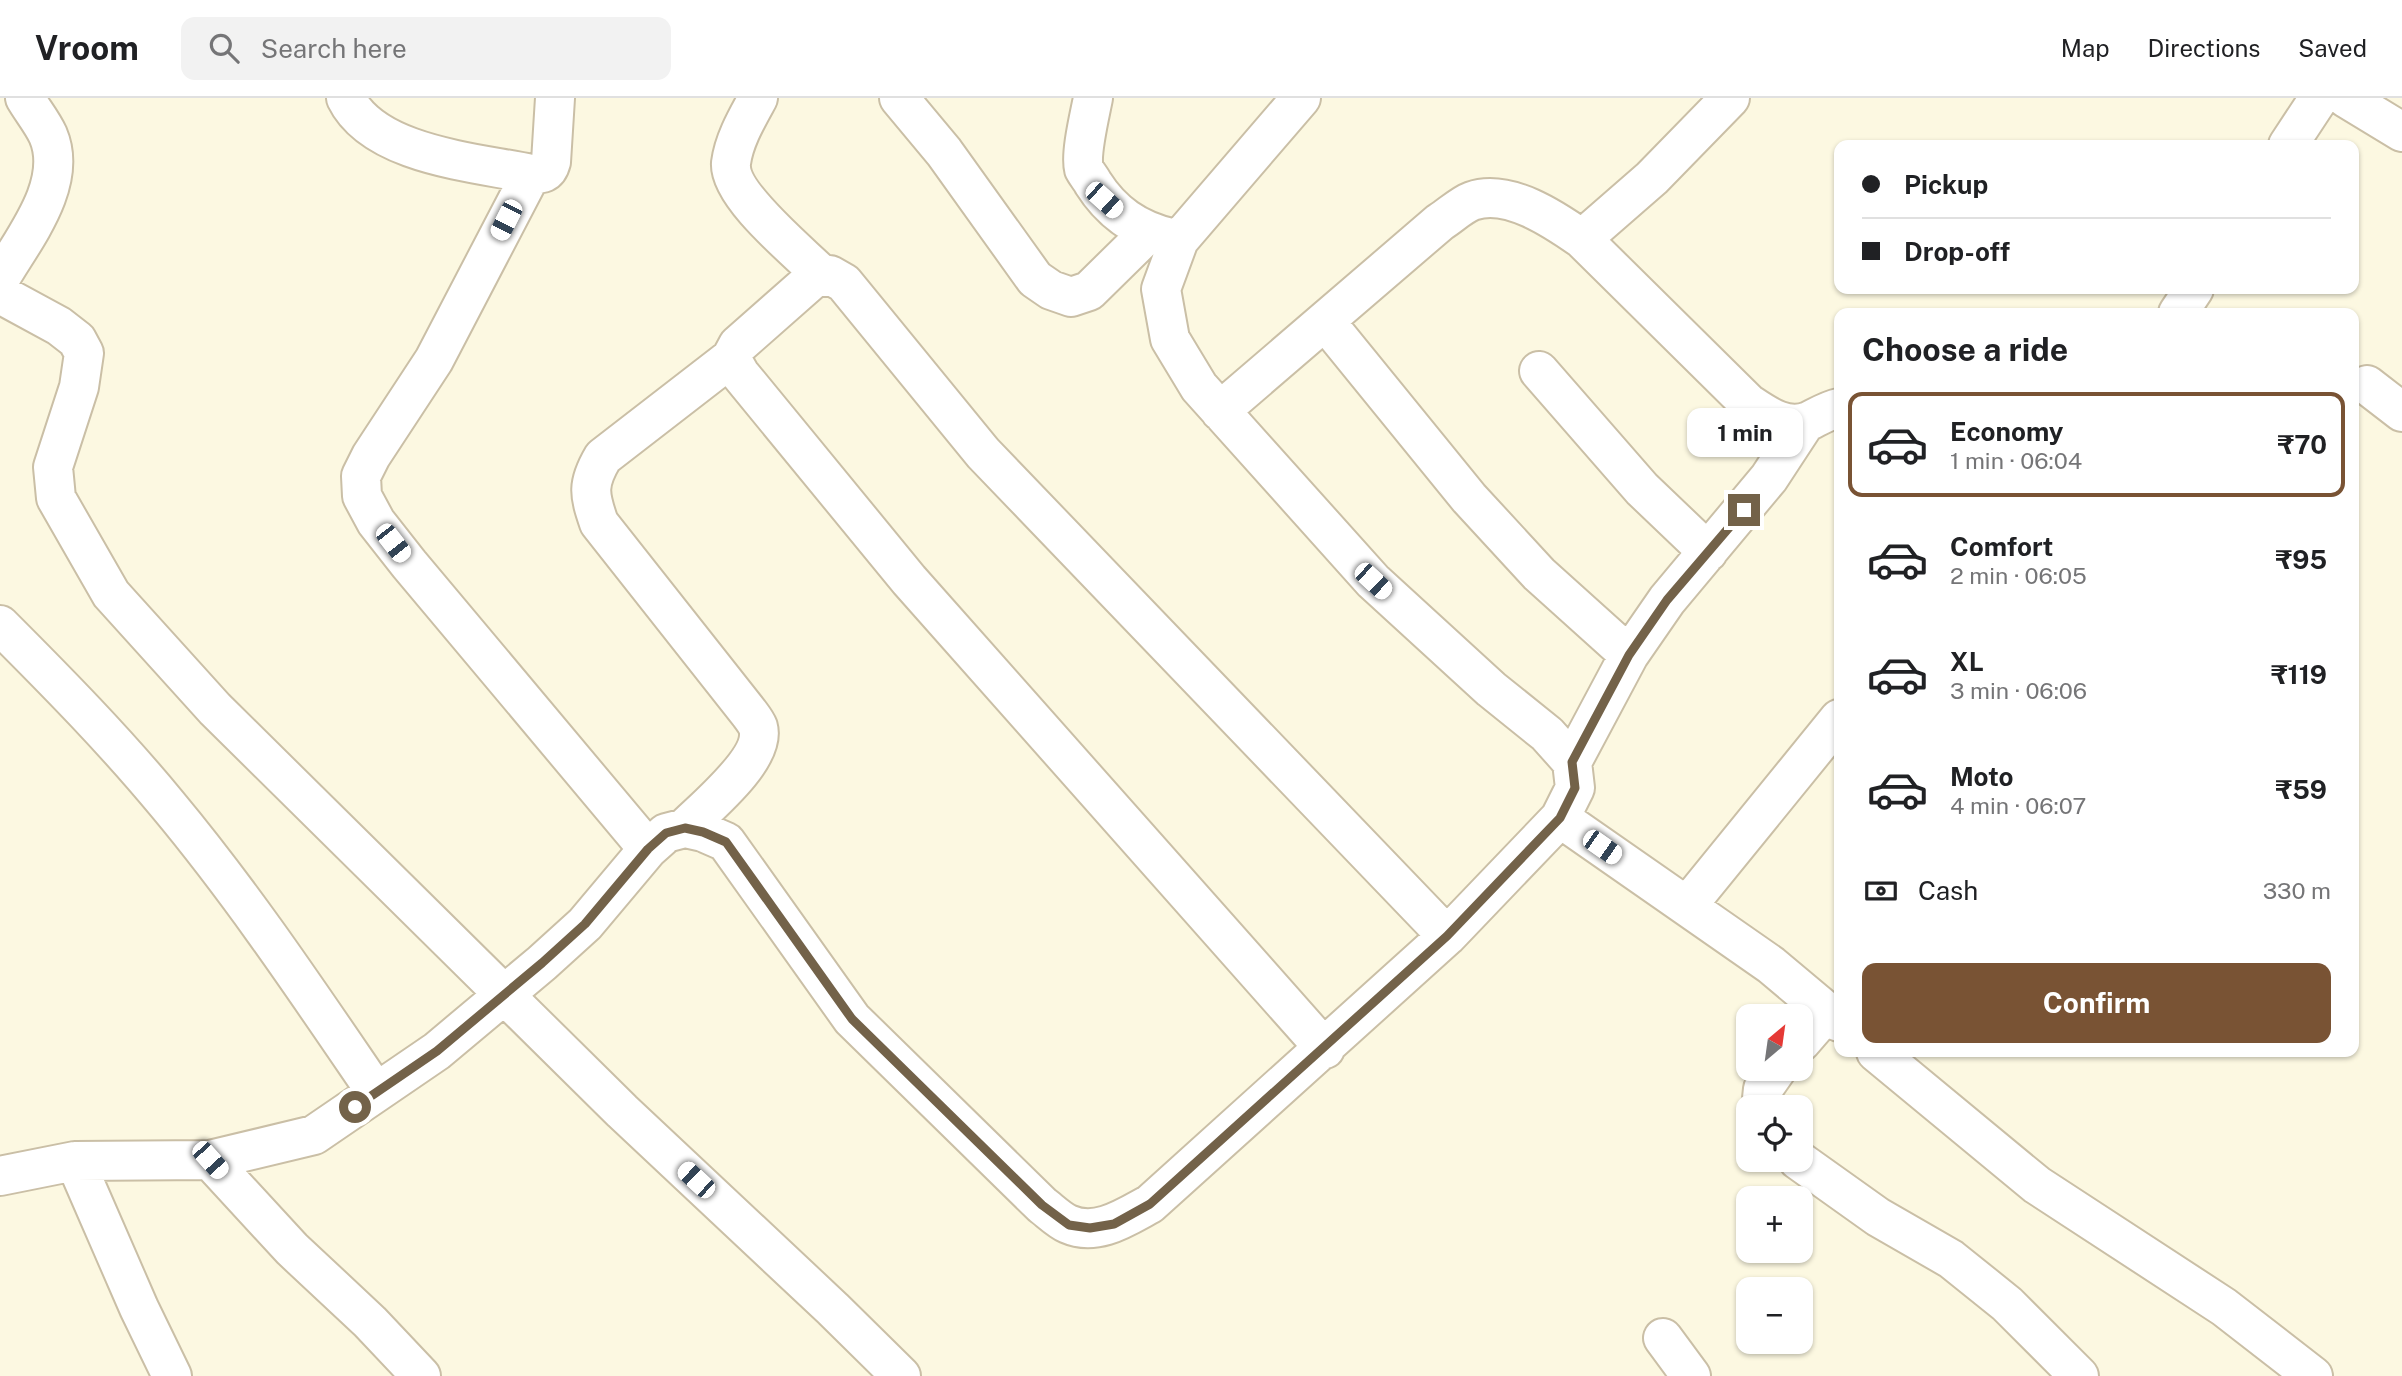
<!DOCTYPE html>
<meta charset="utf-8">
<style>
body{margin:0;font-family:"Public Sans",sans-serif;background:#f2f2f2;color:#202124;height:100vh;display:flex;flex-direction:column;font-size:26px;white-space:nowrap}
*{box-sizing:border-box;margin:0}
p{font-size:23px;color:#757577}
.icon{flex:none;width:38px;height:38px;fill:none;stroke:currentColor;stroke-width:2;stroke-linecap:round;stroke-linejoin:round}
.map{position:relative;flex:1;overflow:hidden}
.drawer{position:absolute;left:1834px;top:210px;width:525px;height:749px;display:flex;flex-direction:column;background:#fff;border-radius:14px;box-shadow:0 2px 5px #0004}
.drawer>*{flex:none}
.guide{position:absolute;left:1834px;top:42px;width:525px;height:154px;border-radius:14px;box-shadow:0 2px 5px #0004;display:grid;align-content:center;height:154px;padding:0 28px;background:#fff}
.needle{width:46px;rotate:29deg}
.tools{position:absolute;left:1736px;top:906px;display:grid;gap:14px}
.tools a{display:grid;place-items:center;width:77px;height:77px;border-radius:14px;background:#fff;box-shadow:0 2px 5px #0004;font-size:35px}
.end{position:absolute;width:32px;height:32px;margin:-16px;border:9px solid #736249;background:#fff;box-shadow:0 0 0 4px #fff}
.from{border-radius:50%}
.bubble{position:absolute;height:49px;border-radius:14px;background:#fff;box-shadow:0 2px 5px #0004;font-size:23px;font-weight:700;line-height:49px;text-align:center}
.car{position:absolute;width:21px;height:42px;margin:-21px -10px;border-radius:9px;box-shadow:0 0 5px 2px #0007;background:linear-gradient(#fff 24%,#345 0 40%,#fff 0 76%,#345 0 86%,#fff 0)}
.guide b{display:flex;align-items:center;gap:24px;height:66px;font-size:26px}
.guide b+b{border-top:2px solid #e0e0e0}
.guide i{width:18px;height:18px;background:#202124}
ul{padding:0;list-style:none}
li{display:flex;align-items:center;gap:21px;height:105px;margin:0 14px 10px;padding:0 14px;border:4px solid transparent;border-radius:14px}
li div{flex:1}
li b{display:block;font-size:26px}
li em{font-style:normal;font-weight:700}
li.on{border-color:#795334}
li>.icon{width:63px;height:63px;stroke-width:1.5}
h2{padding:0 28px;font-size:32px;line-height:84px}
.pay{display:flex;align-items:center;gap:18px;height:77px;padding:0 28px;font-size:26px}
.pay p{margin-inline-start:auto}
.primary-button{display:flex;gap:14px;margin-top:auto;padding:14px 28px}
.primary-button a{flex:1;height:80px;border-radius:14px;background:#795334;color:#fff;font-size:28px;font-weight:700;line-height:80px;text-align:center}
header{display:flex;align-items:center;gap:42px;box-sizing:border-box;height:98px;padding:0 35px;background:#fff;border-bottom:2px solid #e0e0e0}
header strong{font-size:33px}
nav{display:flex;gap:38px;margin-inline-start:auto;font-size:24px}
.search{width:490px;height:63px;background:#f2f2f2;display:flex;align-items:center;gap:18px;box-sizing:border-box;padding:0 24px;border-radius:14px;color:#757577;font-size:26px}
.map>svg:first-child{display:block}
.lines{fill:none;stroke-linecap:round;stroke-linejoin:round}
.minor-casing{stroke:#cabfa6;stroke-width:42}
.minor{stroke:#fff;stroke-width:38}
.route{stroke:#736249;stroke-width:9}
</style>
<header>
<strong>Vroom</strong>
<div class="search"><svg class="icon" aria-label="search" viewBox="0 0 24 24"><circle cx="10" cy="10" r="6"/><path d="M15 15l6 6"/></svg>Search here</div>
<nav><a>Map</a><a>Directions</a><a>Saved</a></nav>
</header>
<div class="map">
<svg width="2402" height="1278" viewBox="0 0 2402 1278">
<rect width="100%" height="100%" fill="#fcf8e1"/>
<g class="lines">
<g class="minor-casing">
<path id="minor" d="M 346,0 C 374,57 474,64 531,76 C 542,76 548,76 551,64 L 555,0
M 758,0 C 747,20 734,42 731,65 C 728,97 799,154 822,177
M 899,0 L 944,54 L 1035,181 L 1051,192 L 1071,199 L 1089,193 L 1148,135
M 1093,0 C 1090,16 1080,56 1084,71 C 1086,75 1091,81 1093,85 C 1112,115 1137,132 1171,140
M 1301,0 L 1179,142 L 1161,191 L 1170,241 L 1199,289 L 1373,483 L 1491,591 L 1547,636 L 1572,664 L 1575,690 L 1560,720
M 2346,0 L 2402,34
M 2288,47 L 2319,0
M 531,76 L 434,262 L 371,358 L 361,378 L 362,398 L 376,424 L 409,466 L 648,751
M 1582,141 L 1652,80 L 1730,0
M 0,181 C 23,141 69,86 48,37 C 42,24 32,12 25,0
M 0,196 L 59,228 L 77,242 L 84,255 L 79,289 L 53,369 L 56,400 L 111,496 L 215,611 L 622,1013 L 833,1211 L 901,1278
M 2178,215 L 2194,191
M 1325,223 L 1469,400 L 1539,476 L 1629,557
M 1539,273 L 1642,391 L 1708,454
M 2367,287 L 2402,314
M 1220,313 L 1440,124 C 1450,118 1461,107 1472,103 C 1508,90 1555,122 1582,141 L 1748,305 C 1766,317 1786,332 1809,323 C 1819,318 1829,312 1839,310
M 0,527 C 58,585 115,643 167,706 C 243,797 309,896 376,994
M 1572,664 L 1629,557 L 1667,502 L 1769,380 L 1805,325
M 685,730 C 705,710 767,660 758,629 C 756,624 752,619 749,615 L 599,425 C 589,396 587,386 603,359 L 731,260
M 1687,808 L 1839,621
M 1801,944 L 1827,914
M 1325,951 L 909,482 L 740,276 L 731,260 L 738,247 L 814,180 L 830,177 L 844,185 L 983,355 L 1447,838
M 1876,954 L 2037,1087 L 2224,1209 L 2313,1278
M 1761,1010 L 1763,991 L 1777,971
M 210,1062 L 292,1151 L 370,1224 L 421,1278
M 1798,1062 L 1878,1119 L 1951,1161 L 2007,1206 L 2079,1278
M 75,1063 L 139,1210 L 172,1278
M 0,1078 L 75,1063 L 210,1062 L 314,1037 L 437,953 L 542,865 L 585,826 L 648,751 L 666,735 L 685,730 L 703,734 L 726,744 L 852,921 L 1042,1107 C 1050,1113 1059,1122 1068,1126 C 1097,1139 1126,1119 1150,1106 L 1447,838 L 1560,720 L 1771,867 L 1839,924
M 1663,1240 L 1691,1278"/>
</g>
<use href="#minor" class="minor"/>
</g>
<g class="lines">
<path class="route" d="M 355,1009 L 437,953 L 542,865 L 585,826 L 648,751 L 666,735 L 685,730 L 703,734 L 726,744 L 852,921 L 1042,1107 L 1069,1127 L 1090,1130 L 1114,1126 L 1150,1106 L 1447,838 L 1560,720 L 1575,690 L 1572,664 L 1629,557 L 1667,502 L 1744,412"/>
</g>
</svg>
<div class="tools">
<a><svg class="needle" viewBox="-14 -14 28 28"><path d="M0-13l5 13h-10z" fill="#e53935"/><path d="M0 13l5-13h-10z" fill="#757577"/></svg></a>
<a><svg class="icon" aria-label="locate" viewBox="0 0 24 24"><circle cx="12" cy="12" r="6"/><path d="M12 2v4M12 18v4M2 12h4M18 12h4"/></svg></a>
<a>+</a>
<a>−</a>
</div>
<i class="end from" style="left:355px;top:1009px"></i>
<i class="end" style="left:1744px;top:412px"></i>
<div class="bubble" style="left:1687px;top:310px;width:116px">1 min</div>
<i class="car" style="left:1104px;top:102px;rotate:132deg"></i>
<i class="car" style="left:506px;top:122px;rotate:207deg"></i>
<i class="car" style="left:393px;top:445px;rotate:142deg"></i>
<i class="car" style="left:1373px;top:483px;rotate:133deg"></i>
<i class="car" style="left:1602px;top:749px;rotate:125deg"></i>
<i class="car" style="left:210px;top:1062px;rotate:138deg"></i>
<i class="car" style="left:696px;top:1082px;rotate:313deg"></i>
<div class="guide">
<b><i class="from"></i>Pickup</b>
<b><i></i>Drop-off</b>
</div>
<section class="drawer">
<h2>Choose a ride</h2>
<ul>
<li class="on"><svg class="icon" aria-label="car" viewBox="0 0 24 24"><path d="M5 17H2v-5l4-1 3-4h7l3 4 3 1v5h-3M9 17h6M6 11h13"/><circle cx="7" cy="17" r="2"/><circle cx="17" cy="17" r="2"/></svg><div><b>Economy</b><p>1 min · 06:04</p></div><em>₹70</em></li>
<li><svg class="icon" aria-label="car" viewBox="0 0 24 24"><path d="M5 17H2v-5l4-1 3-4h7l3 4 3 1v5h-3M9 17h6M6 11h13"/><circle cx="7" cy="17" r="2"/><circle cx="17" cy="17" r="2"/></svg><div><b>Comfort</b><p>2 min · 06:05</p></div><em>₹95</em></li>
<li><svg class="icon" aria-label="car" viewBox="0 0 24 24"><path d="M5 17H2v-5l4-1 3-4h7l3 4 3 1v5h-3M9 17h6M6 11h13"/><circle cx="7" cy="17" r="2"/><circle cx="17" cy="17" r="2"/></svg><div><b>XL</b><p>3 min · 06:06</p></div><em>₹119</em></li>
<li><svg class="icon" aria-label="car" viewBox="0 0 24 24"><path d="M5 17H2v-5l4-1 3-4h7l3 4 3 1v5h-3M9 17h6M6 11h13"/><circle cx="7" cy="17" r="2"/><circle cx="17" cy="17" r="2"/></svg><div><b>Moto</b><p>4 min · 06:07</p></div><em>₹59</em></li>
</ul>
<div class="pay"><svg class="icon" aria-label="cash" viewBox="0 0 24 24"><path d="M3 7h18v10H3z"/><circle cx="12" cy="12" r="2"/></svg>Cash<p>330 m</p></div>
<div class="primary-button"><a>Confirm</a></div>
</section>
</div>
